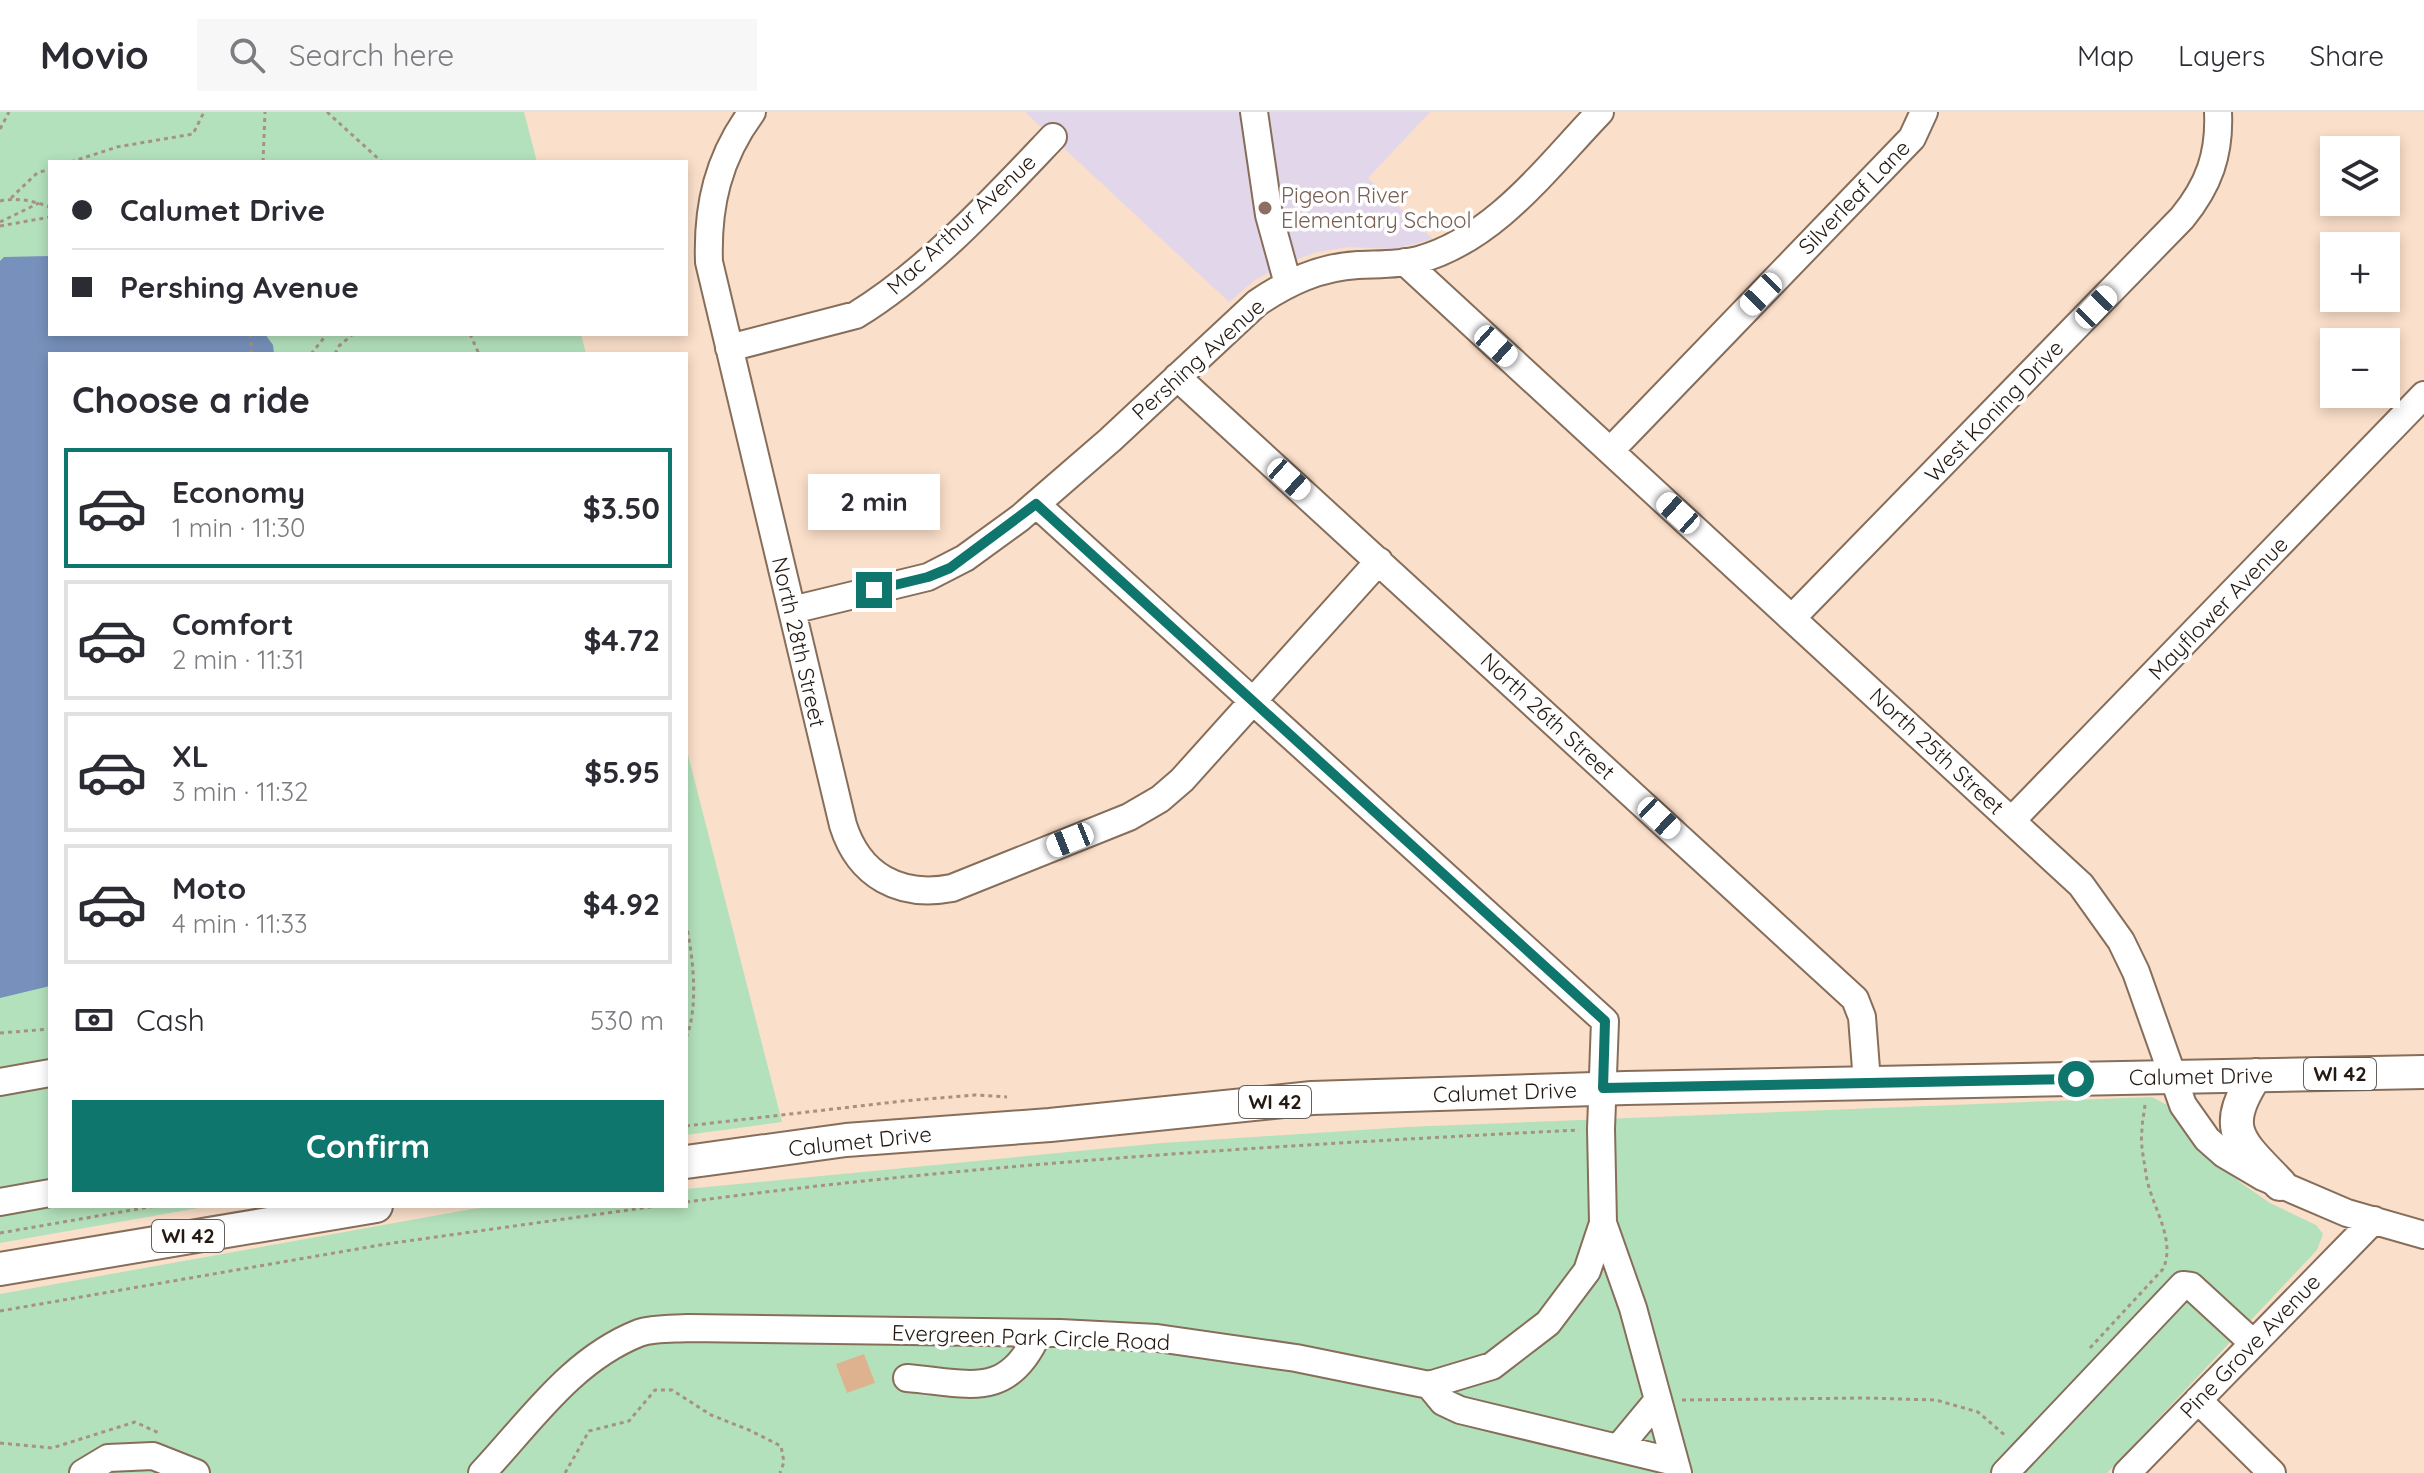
<!DOCTYPE html>
<meta charset="utf-8">
<style>
body{margin:0;font-family:Quicksand,sans-serif;background:#f7f7f7;color:#2b2b33;height:100vh;display:flex;flex-direction:column;font-size:30px;white-space:nowrap}
*{box-sizing:border-box;margin:0}
p{font-size:26px;color:#7c7c81}
.icon{flex:none;width:44px;height:44px;fill:none;stroke:currentColor;stroke-width:2;stroke-linecap:round;stroke-linejoin:round}
.map{position:relative;flex:1;overflow:hidden}
.details{position:absolute;left:48px;top:240px;width:640px;height:856px;display:flex;flex-direction:column;background:#fff;border-radius:0px;box-shadow:0 4px 12px #0003}
.details>*{flex:none}
.banner{position:absolute;left:48px;top:48px;width:640px;height:176px;border-radius:0px;box-shadow:0 4px 12px #0003;display:grid;align-content:center;height:176px;padding:0 24px;background:#fff}
.tools{position:absolute;left:2320px;top:24px;display:grid;gap:16px}
.tools a{display:grid;place-items:center;width:80px;height:80px;border-radius:0px;background:#fff;box-shadow:0 4px 12px #0003;font-size:40px}
.end{position:absolute;width:36px;height:36px;margin:-18px;border:10px solid #0f766e;background:#fff;box-shadow:0 0 0 4px #fff}
.from{border-radius:50%}
.bubble{position:absolute;height:56px;border-radius:0px;background:#fff;box-shadow:0 4px 12px #0003;font-size:26px;font-weight:700;line-height:56px;text-align:center}
.car{position:absolute;width:24px;height:48px;margin:-24px -12px;border-radius:10px;box-shadow:0 0 6px 2px #0007;background:linear-gradient(#fff 24%,#345 0 40%,#fff 0 76%,#345 0 86%,#fff 0)}
.banner b{display:flex;align-items:center;gap:28px;height:76px;font-size:30px}
.banner b+b{border-top:2px solid #e1e1e2}
.banner i{width:20px;height:20px;background:#2b2b33}
ul{padding:0;list-style:none}
li{display:flex;align-items:center;gap:24px;height:120px;margin:0 16px 12px;padding:0 8px;border:4px solid #e1e1e2;border-radius:0px}
li div{flex:1}
li b{display:block;font-size:30px}
li em{font-style:normal;font-weight:700}
li.selected{border-color:#0f766e}
li>.icon{width:72px;height:72px;stroke-width:1.5}
h2{padding:0 24px;font-size:36px;line-height:96px}
.pay{display:flex;align-items:center;gap:20px;height:88px;padding:0 24px;font-size:30px}
.pay p{margin-inline-start:auto}
.action{display:flex;gap:16px;margin-top:auto;padding:16px 24px}
.action a{flex:1;height:92px;border-radius:0px;background:#0f766e;color:#fff;font-size:32px;font-weight:700;line-height:92px;text-align:center}
header{display:flex;align-items:center;gap:48px;box-sizing:border-box;height:112px;padding:0 40px;background:#fff;border-bottom:2px solid #e1e1e2}
header strong{font-size:38px}
nav{display:flex;gap:44px;margin-inline-start:auto;font-size:28px}
.search{width:560px;height:72px;background:#f7f7f7;display:flex;align-items:center;gap:20px;box-sizing:border-box;padding:0 28px;border-radius:0px;color:#7c7c81;font-size:30px}
.map>svg:first-child{display:block}
.education{fill:#e1d6ea}
.green{fill:#b3e1bc}
.water{fill:#7791bc}
.building{fill:#dfb28f}
.lines{fill:none;stroke-linecap:round;stroke-linejoin:round}
.minor-casing{stroke:#866e5b;stroke-width:30}
.major-casing{stroke:#866e5b;stroke-width:36}
.path{stroke:#a69282;stroke-width:3;stroke-dasharray:4 4;stroke-linecap:butt}
.minor{stroke:#fff;stroke-width:26}
.major{stroke:#fff;stroke-width:32}
.route{stroke:#0f766e;stroke-width:10}
.education-dot{fill:#8d6e63;stroke:#fff;stroke-width:3}
.labels{text-anchor:middle;stroke-width:7;stroke-linejoin:round;paint-order:stroke}
.shield{fill:#fff;stroke:#665f5a;stroke-width:2}
.shield-label{font-size:20px;font-weight:bold;fill:#241a13}
.education-label{font-size:22px;fill:#785e54;stroke:#fff;text-anchor:start}
.street-label{font-size:22px;fill:#241a13;stroke:#fff}
</style>
<header>
<strong>Movio</strong>
<div class="search"><svg class="icon" aria-label="search" viewBox="0 0 24 24"><circle cx="10" cy="10" r="6"/><path d="M15 15l6 6"/></svg>Search here</div>
<nav><a>Map</a><a>Layers</a><a>Share</a></nav>
</header>
<div class="map">
<svg width="2424" height="1361" viewBox="0 0 2424 1361">
<rect width="100%" height="100%" fill="#fadfca"/>
<path class="education" d="M 1025,0 L 1430,0 L 1368,66 L 1433,127 L 1394,137 L 1349,135 L 1317,140 L 1291,149 L 1255,168 L 1229,190 Z"/>
<path class="green" d="M 0,0 L 524,0 L 537,50 L 50,50 L 50,222 L 581,222 L 586,242 L 50,242 L 50,1094 L 210,1094 L 0,1131 Z
M 686,635 L 782,1010 L 686,1023 Z
M 2152,985 L 2169,994 L 2186,1017 L 2222,1055 L 2241,1071 L 2270,1091 L 2316,1113 L 2323,1122 L 2317,1138 L 2107,1361 L 0,1361 L 0,1182 L 472,1097 L 501,1094 L 686,1094 L 686,1077 L 1162,1031 L 1407,1015 Z"/>
<path class="water" d="M 50,144 L 50,222 L 265,222 L 273,233 L 274,242 L 50,242 L 50,874 L 0,886 L 0,149 L 4,145 Z"/>
<path class="building" d="M 864,1242 L 875,1271 L 847,1281 L 836,1252 Z"/>
<g class="lines">
<g class="minor-casing">
<path id="minor" d="M 752,0 C 718,46 707,94 709,150 L 843,713 C 859,764 900,786 952,776 L 1129,705 L 1160,687 L 1182,668 L 1379,449
M 1254,0 L 1269,103 L 1288,172
M 1405,150 L 2081,773 L 2121,829 L 2136,860 L 2183,993 L 2207,1027 L 2224,1042 L 2263,1065 L 2347,1101 L 2424,1123
M 729,236 L 856,203 C 928,159 995,86 1053,25
M 1177,265 L 1855,887 L 1862,905 L 1867,970
M 1610,339 L 1912,26 L 1924,0
M 1036,392 L 1605,909 L 1601,1017 L 1603,1111 L 1633,1196 L 1678,1361
M 792,498 L 928,465 L 965,446 L 1020,406 L 1110,328 L 1257,191 C 1288,170 1320,155 1358,153 C 1378,152 1398,153 1418,148 C 1495,127 1547,55 1600,0
M 1792,506 L 2182,106 C 2209,73 2220,42 2218,0
M 2012,708 L 2424,283
M 0,970 L 50,961
M 0,1090 L 50,1081
M 907,1266 C 968,1271 1008,1289 1038,1221
M 1429,1273 L 1443,1290 L 1460,1298 L 1675,1350
M 2198,1288 L 2272,1361
M 1619,1335 L 1658,1288
M 83,1361 L 108,1346 L 153,1344 L 196,1361
M 482,1361 C 530,1310 571,1248 639,1221 C 653,1216 673,1217 688,1216 L 1060,1221 L 1157,1226 L 1296,1246 L 1429,1273 L 1492,1254 L 1548,1211 L 1587,1159 L 1603,1111
M 2005,1361 L 2183,1173 L 2191,1174 L 2253,1231
M 2127,1361 L 2374,1108"/>
</g>
<g class="major-casing">
<path id="major" d="M 2256,963 C 2219,1018 2240,1030 2280,1072
M 686,1050 L 846,1028 L 1050,1013 L 1312,986 L 1626,976 L 2424,960
M 0,1157 L 376,1094"/>
</g>
<path class="path" d="M 327,0 L 382,50
M 0,17 L 9,0
M 71,50 L 117,35 L 193,22 L 204,0
M 263,50 L 265,0
M 11,86 L 37,61 L 50,57
M 0,89 C 17,85 33,89 50,95
M 0,110 L 39,91
M 0,114 L 50,105
M 250,222 L 252,242
M 470,222 L 479,242
M 311,242 L 327,222
M 335,242 L 339,234 L 353,222
M 686,811 C 693,845 699,894 686,926
M 0,921 L 50,917
M 686,1014 L 903,989 L 975,983 L 1007,985
M 686,1090 C 983,1051 1280,1033 1579,1018
M 0,1121 L 155,1094
M 0,1199 L 386,1132 L 657,1094
M 2090,1236 L 2163,1157 C 2177,1127 2150,1092 2146,1062 C 2144,1047 2140,1032 2142,1018 C 2142,1010 2144,1002 2145,993
M 1682,1288 L 1865,1286 L 1936,1288 L 1978,1300 L 2007,1325
M 0,1331 L 52,1336 L 135,1310 L 161,1322
M 565,1361 L 589,1319 L 629,1309 L 655,1278 L 672,1278 L 711,1303 L 749,1318 L 781,1334 L 784,1350 L 780,1361"/>
<use href="#minor" class="minor"/>
<use href="#major" class="major"/>
</g>
<g class="lines">
<path class="route" d="M 874,478 L 928,465 L 950,456 L 1036,392 L 1605,909 L 1603,976 L 2076,967"/>
</g>
<circle class="education-dot" cx="1265" cy="96" r="8"/>
<g class="labels">
<g class="shield">
<rect x="2304" y="946" width="72" height="32" rx="6"/>
<rect x="1239" y="974" width="72" height="32" rx="6"/>
<rect x="152" y="1108" width="72" height="32" rx="6"/>
</g>
<g class="shield-label">
<text x="2340" y="969">WI 42</text>
<text x="1275" y="997">WI 42</text>
<text x="188" y="1131">WI 42</text>
</g>
<g class="education-label">
<text x="1281" y="91">Pigeon River<tspan x="1281" dy="25">Elementary School</tspan></text>
</g>
<g class="street-label">
<text transform="translate(1854 85) rotate(-46)" y="8">Silverleaf Lane</text>
<text transform="translate(961 112) rotate(-43)" y="8">Mac Arthur Avenue</text>
<text transform="translate(1198 247) rotate(-42)" y="8">Pershing Avenue</text>
<text transform="translate(1994 299) rotate(-46)" y="8">West Koning Drive</text>
<text transform="translate(2218 496) rotate(-46)" y="8">Mayflower Avenue</text>
<text transform="translate(799 530) rotate(77)" y="8">North 28th Street</text>
<text transform="translate(1548 604) rotate(43)" y="8">North 26th Street</text>
<text transform="translate(1937 639) rotate(43)" y="8">North 25th Street</text>
<text transform="translate(2201 964) rotate(-1)" y="8">Calumet Drive</text>
<text transform="translate(1505 980) rotate(-2)" y="8">Calumet Drive</text>
<text transform="translate(860 1029) rotate(-6)" y="8">Calumet Drive</text>
<text transform="translate(1031 1225) rotate(2)" y="8">Evergreen Park Circle Road</text>
<text transform="translate(2250 1234) rotate(-46)" y="8">Pine Grove Avenue</text>
</g>
</g>
</svg>
<div class="tools">
<a><svg class="icon" aria-label="layers" viewBox="0 0 24 24"><path d="M12 4l9 5-9 5-9-5zM3 14l9 5 9-5"/></svg></a>
<a>+</a>
<a>−</a>
</div>
<i class="end from" style="left:2076px;top:967px"></i>
<i class="end" style="left:874px;top:478px"></i>
<div class="bubble" style="left:808px;top:362px;width:132px">2 min</div>
<i class="car" style="left:1761px;top:182px;rotate:224deg"></i>
<i class="car" style="left:2096px;top:195px;rotate:44deg"></i>
<i class="car" style="left:1496px;top:234px;rotate:132deg"></i>
<i class="car" style="left:1289px;top:367px;rotate:132deg"></i>
<i class="car" style="left:1678px;top:401px;rotate:312deg"></i>
<i class="car" style="left:1659px;top:706px;rotate:133deg"></i>
<i class="car" style="left:1070px;top:728px;rotate:248deg"></i>
<div class="banner">
<b><i class="from"></i>Calumet Drive</b>
<b><i></i>Pershing Avenue</b>
</div>
<section class="details">
<h2>Choose a ride</h2>
<ul>
<li class="selected"><svg class="icon" aria-label="car" viewBox="0 0 24 24"><path d="M5 17H2v-5l4-1 3-4h7l3 4 3 1v5h-3M9 17h6M6 11h13"/><circle cx="7" cy="17" r="2"/><circle cx="17" cy="17" r="2"/></svg><div><b>Economy</b><p>1 min · 11:30</p></div><em>$3.50</em></li>
<li><svg class="icon" aria-label="car" viewBox="0 0 24 24"><path d="M5 17H2v-5l4-1 3-4h7l3 4 3 1v5h-3M9 17h6M6 11h13"/><circle cx="7" cy="17" r="2"/><circle cx="17" cy="17" r="2"/></svg><div><b>Comfort</b><p>2 min · 11:31</p></div><em>$4.72</em></li>
<li><svg class="icon" aria-label="car" viewBox="0 0 24 24"><path d="M5 17H2v-5l4-1 3-4h7l3 4 3 1v5h-3M9 17h6M6 11h13"/><circle cx="7" cy="17" r="2"/><circle cx="17" cy="17" r="2"/></svg><div><b>XL</b><p>3 min · 11:32</p></div><em>$5.95</em></li>
<li><svg class="icon" aria-label="car" viewBox="0 0 24 24"><path d="M5 17H2v-5l4-1 3-4h7l3 4 3 1v5h-3M9 17h6M6 11h13"/><circle cx="7" cy="17" r="2"/><circle cx="17" cy="17" r="2"/></svg><div><b>Moto</b><p>4 min · 11:33</p></div><em>$4.92</em></li>
</ul>
<div class="pay"><svg class="icon" aria-label="cash" viewBox="0 0 24 24"><path d="M3 7h18v10H3z"/><circle cx="12" cy="12" r="2"/></svg>Cash<p>530 m</p></div>
<div class="action"><a>Confirm</a></div>
</section>
</div>
